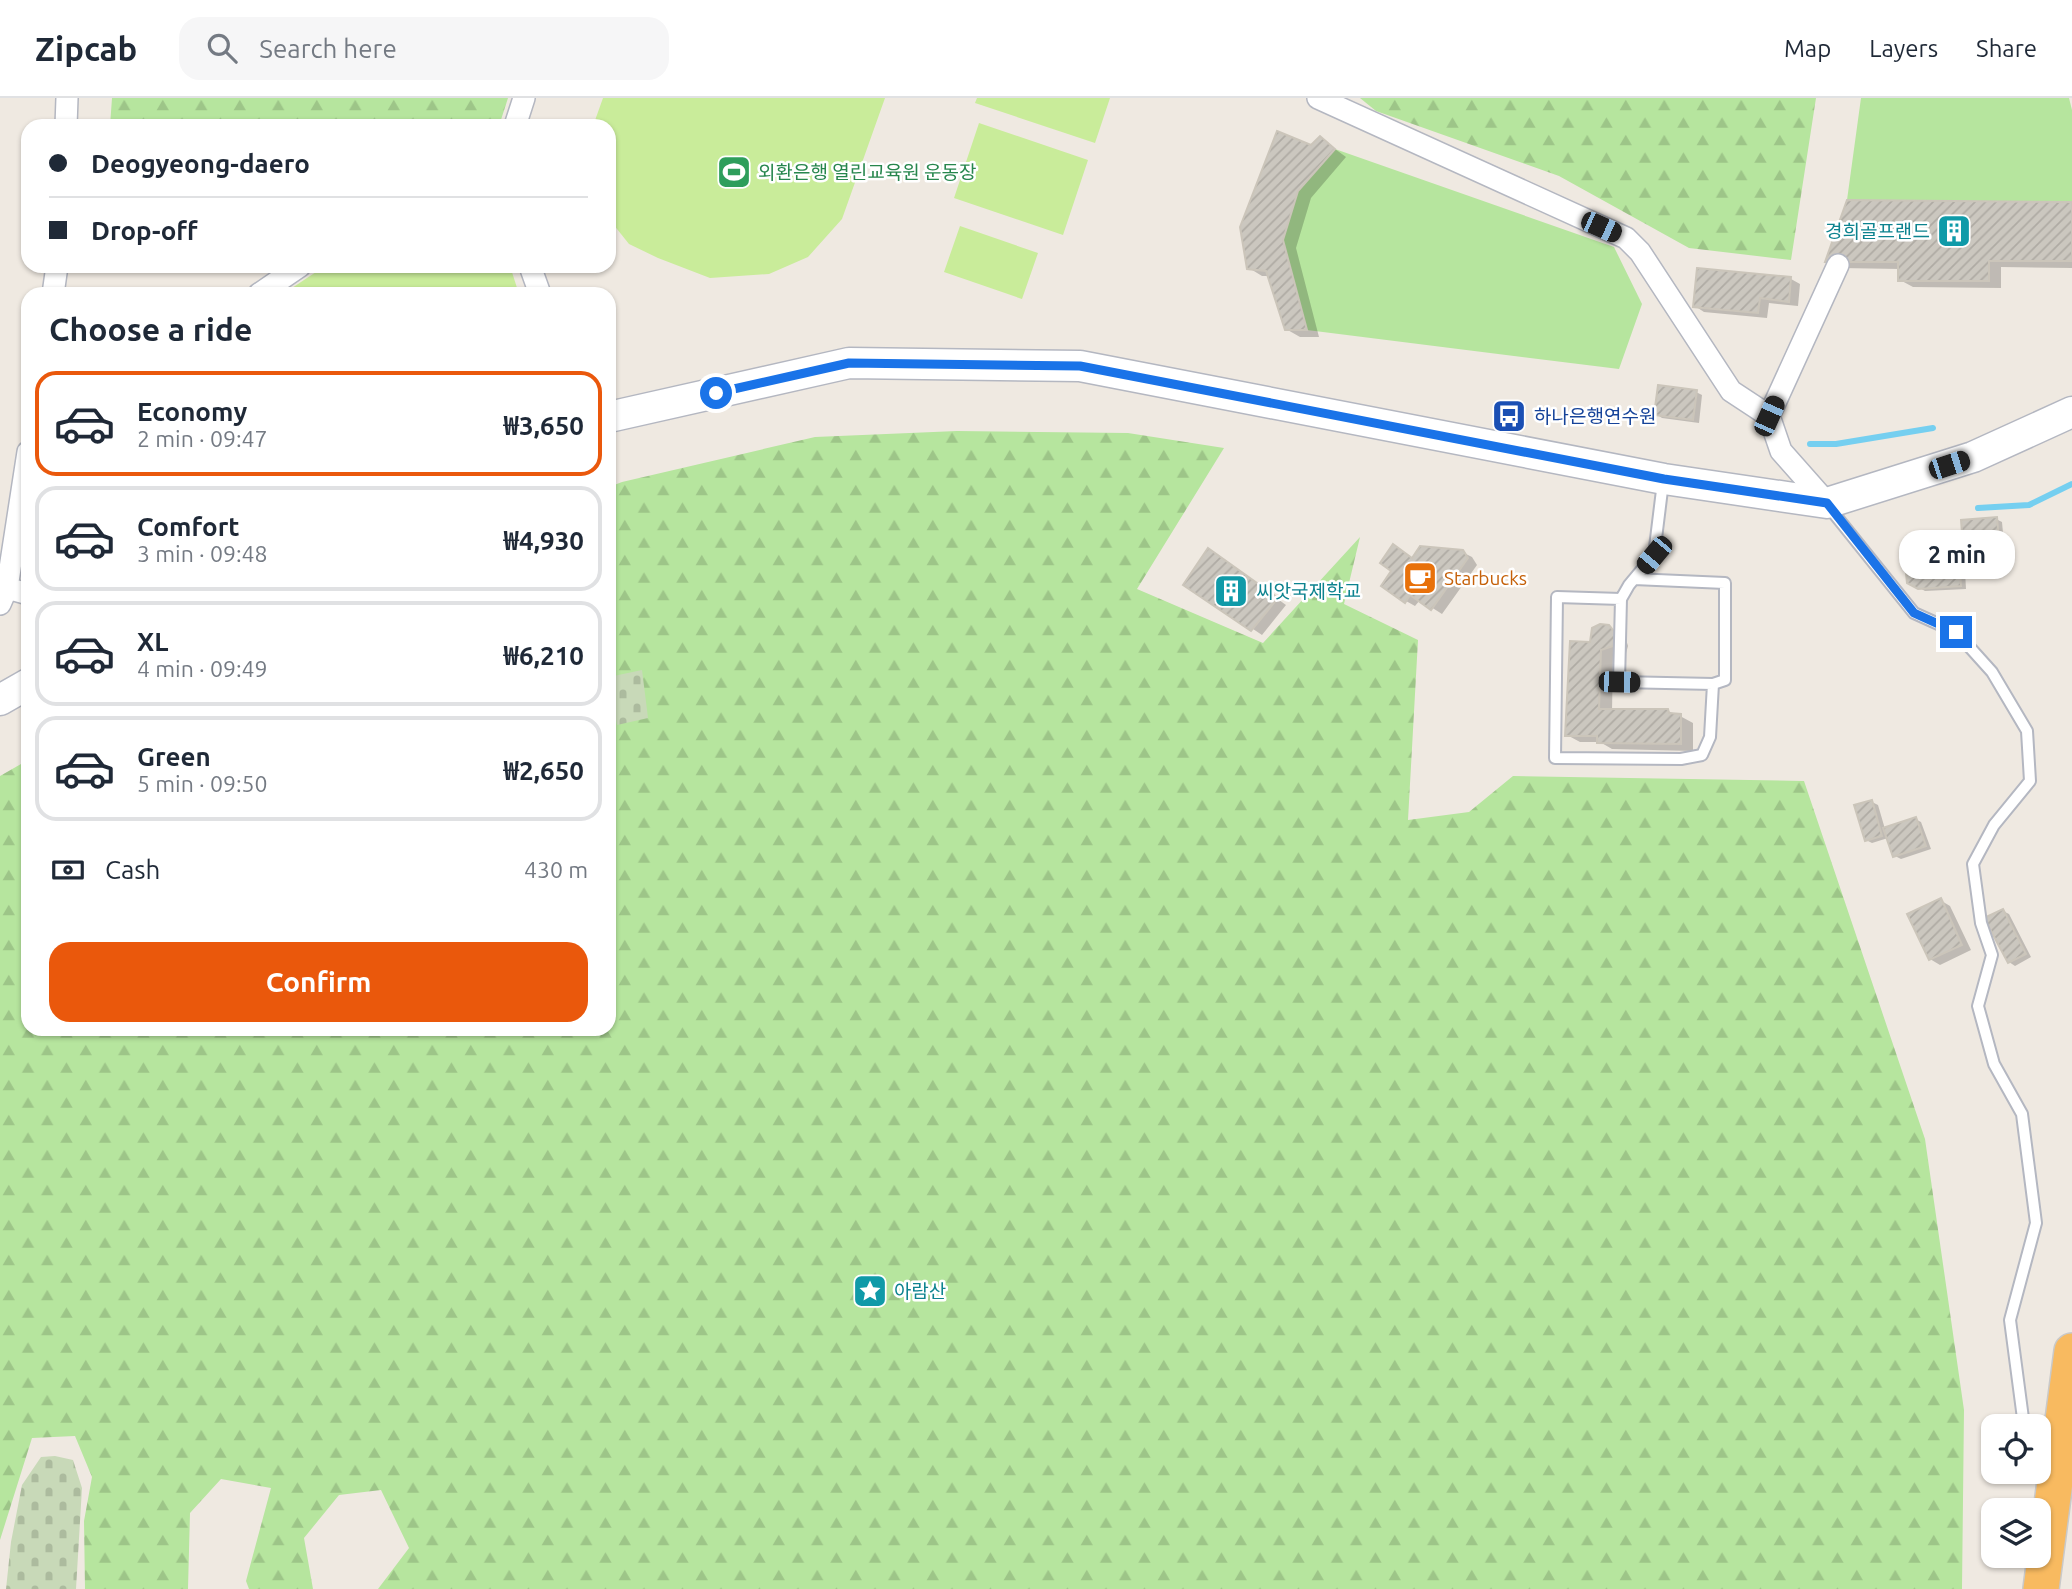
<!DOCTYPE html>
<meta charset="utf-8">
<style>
body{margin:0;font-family:Ubuntu,"Noto Sans KR",sans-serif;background:#f6f6f7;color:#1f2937;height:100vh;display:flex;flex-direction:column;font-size:26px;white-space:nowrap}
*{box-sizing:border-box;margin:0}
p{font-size:23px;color:#747a83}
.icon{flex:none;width:38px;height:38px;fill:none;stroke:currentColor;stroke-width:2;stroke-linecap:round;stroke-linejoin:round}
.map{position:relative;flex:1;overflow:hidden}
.panel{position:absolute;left:21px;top:189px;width:595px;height:749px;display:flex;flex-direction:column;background:#fff;border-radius:21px;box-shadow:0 2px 5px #0004}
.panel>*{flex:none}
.hud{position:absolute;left:21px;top:21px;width:595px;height:154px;border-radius:21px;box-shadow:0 2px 5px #0004;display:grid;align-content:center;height:154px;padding:0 28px;background:#fff}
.tools{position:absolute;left:1981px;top:1316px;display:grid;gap:14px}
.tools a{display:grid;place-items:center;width:70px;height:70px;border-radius:14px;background:#fff;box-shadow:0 2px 5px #0004;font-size:35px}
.end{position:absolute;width:32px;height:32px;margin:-16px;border:9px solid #1a73e8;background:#fff;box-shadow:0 0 0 4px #fff}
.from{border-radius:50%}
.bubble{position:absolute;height:49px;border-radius:21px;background:#fff;box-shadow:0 2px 5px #0004;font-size:23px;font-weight:700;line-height:49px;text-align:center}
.car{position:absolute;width:21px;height:42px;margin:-21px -10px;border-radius:9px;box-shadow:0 0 5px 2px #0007;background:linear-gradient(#222 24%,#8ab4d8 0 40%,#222 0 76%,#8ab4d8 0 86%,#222 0)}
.hud b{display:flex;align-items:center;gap:24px;height:66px;font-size:26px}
.hud b+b{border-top:2px solid #e0e1e3}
.hud i{width:18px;height:18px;background:#1f2937}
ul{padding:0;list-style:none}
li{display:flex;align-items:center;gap:21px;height:105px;margin:0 14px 10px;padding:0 14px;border:4px solid #e0e1e3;border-radius:21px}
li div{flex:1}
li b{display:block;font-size:26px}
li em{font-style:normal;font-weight:700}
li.selected{border-color:#ea580c}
li>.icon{width:63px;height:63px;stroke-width:1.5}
h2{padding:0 28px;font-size:32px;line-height:84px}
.pay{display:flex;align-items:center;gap:18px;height:77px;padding:0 28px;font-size:26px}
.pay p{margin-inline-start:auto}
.action{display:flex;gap:14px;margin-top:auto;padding:14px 28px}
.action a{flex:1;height:80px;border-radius:21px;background:#ea580c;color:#fff;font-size:28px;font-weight:700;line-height:80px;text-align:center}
header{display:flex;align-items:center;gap:42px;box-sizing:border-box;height:98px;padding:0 35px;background:#fff;border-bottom:2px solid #e0e1e3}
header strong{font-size:33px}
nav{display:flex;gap:38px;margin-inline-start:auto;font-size:24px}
.search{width:490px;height:63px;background:#f6f6f7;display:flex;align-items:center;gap:18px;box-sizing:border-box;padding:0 24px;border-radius:21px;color:#747a83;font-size:26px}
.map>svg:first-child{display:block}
.grass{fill:#b6e59e}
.forest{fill:url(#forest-firs)}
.cemetery{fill:url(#cemetery-stones)}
.pitch{fill:#c9ec9a}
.shadow{fill:#0003}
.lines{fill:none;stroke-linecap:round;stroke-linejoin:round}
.stream{stroke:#75cff0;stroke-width:6}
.building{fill:url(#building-hatch);stroke:#cbc5ba;stroke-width:2}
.service-casing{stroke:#b4b7c1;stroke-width:14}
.minor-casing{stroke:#b4b7c1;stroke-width:24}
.secondary-casing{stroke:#b4b7c1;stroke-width:33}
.trunk-casing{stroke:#c9c9c9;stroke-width:38}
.service{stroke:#fff;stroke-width:10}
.minor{stroke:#fff;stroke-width:21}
.secondary{stroke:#fff;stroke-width:30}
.trunk{stroke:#f8ba60;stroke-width:35}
.route{stroke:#1a73e8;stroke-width:9}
.labels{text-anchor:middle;stroke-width:5;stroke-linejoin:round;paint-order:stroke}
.leisure-label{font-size:19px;fill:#27864d;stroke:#fff;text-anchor:start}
.culture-label{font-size:19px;fill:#0d838f;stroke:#fff;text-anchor:start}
.transit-label{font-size:19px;fill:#164399;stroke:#fff;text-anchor:start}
.food-label{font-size:19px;fill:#c56008;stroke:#fff;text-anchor:start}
</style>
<header>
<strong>Zipcab</strong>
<div class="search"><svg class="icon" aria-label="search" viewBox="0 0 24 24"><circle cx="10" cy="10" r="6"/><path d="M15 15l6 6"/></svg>Search here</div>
<nav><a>Map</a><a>Layers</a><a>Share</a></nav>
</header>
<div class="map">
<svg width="2072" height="1491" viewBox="0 0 2072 1491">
<defs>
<pattern id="forest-firs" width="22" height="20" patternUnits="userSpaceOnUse" patternTransform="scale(1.75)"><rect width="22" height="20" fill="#b6e59e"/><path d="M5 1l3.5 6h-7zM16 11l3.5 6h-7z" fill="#9dc588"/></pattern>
<pattern id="cemetery-stones" width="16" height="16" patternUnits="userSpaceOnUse" patternTransform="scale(1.75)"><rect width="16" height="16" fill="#c8d9b8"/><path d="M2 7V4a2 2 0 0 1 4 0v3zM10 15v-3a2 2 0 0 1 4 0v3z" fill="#acbb9e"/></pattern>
<pattern id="building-hatch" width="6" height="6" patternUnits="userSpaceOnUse" patternTransform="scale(1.75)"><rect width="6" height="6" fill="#cbc7bf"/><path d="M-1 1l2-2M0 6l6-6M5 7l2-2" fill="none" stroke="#afaba4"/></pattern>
</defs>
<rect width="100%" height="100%" fill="#efe9e1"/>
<path class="grass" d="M 1861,0 L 2069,0 L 2072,12 L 2072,104 L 1847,102 Z
M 1335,51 L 1614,149 L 1642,206 L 1619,271 L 1307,232 L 1283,142 L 1298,93 Z"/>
<path class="forest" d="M 112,0 L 508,0 L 499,28 L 110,28 Z
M 1360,0 L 1816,0 L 1791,162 L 1689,150 L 1559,78 L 1376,13 Z
M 957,333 L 1128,335 L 1224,350 L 1137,491 L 1263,545 L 1360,439 L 1344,506 L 1418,542 L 1408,722 L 1469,714 L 1513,678 L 1804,683 L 1925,1041 L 1964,1312 L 1962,1491 L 378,1491 L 409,1450 L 381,1392 L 339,1397 L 304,1440 L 313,1491 L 249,1491 L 246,1483 L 271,1390 L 221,1381 L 190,1415 L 188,1491 L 85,1491 L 84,1423 L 92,1379 L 75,1338 L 32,1340 L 0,1442 L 0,678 L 28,662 L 28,931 L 609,931 L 609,389 L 622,384 L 815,339 Z"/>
<path class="cemetery" d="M 642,572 L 648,620 L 617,627 L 609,579 Z
M 55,1358 L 73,1362 L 82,1390 L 76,1491 L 6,1491 L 11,1444 L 22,1387 L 41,1359 Z"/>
<path class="pitch" d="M 603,0 L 885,0 L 842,121 L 808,159 L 769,176 L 710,180 L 658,160 L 629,146 L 609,121 L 609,28 L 593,28 Z
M 977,0 L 1110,0 L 1095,45 L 975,5 Z
M 979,25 L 1088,62 L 1063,137 L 954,100 Z
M 960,128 L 1038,155 L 1022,201 L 944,174 Z
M 325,168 L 510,168 L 519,196 L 283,196 Z"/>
<path class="shadow" d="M 1320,40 L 1346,59 L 1311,100 L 1296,150 L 1319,239 L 1300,239 L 1286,231 L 1269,178 L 1262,178 L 1249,170 L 1312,49 Z
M 2072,105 L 2072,170 L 2001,169 L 2001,190 L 1913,189 L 1900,182 L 1900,171 L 1840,170 L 1827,163 Z
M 1791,181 L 1800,186 L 1798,208 L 1769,205 L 1767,220 L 1704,214 L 1695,208 Z
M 1696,294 L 1702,297 L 1699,325 L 1662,320 L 1656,316 Z
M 1996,421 L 2002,424 L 2004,446 L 1997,447 L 1999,476 L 1972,478 L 1965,473 L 1966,491 L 1925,493 L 1909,484 L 1959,463 L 1966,467 Z
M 1462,454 L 1472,459 L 1477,467 L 1442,516 L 1420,502 L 1415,508 L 1406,503 L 1413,461 Z
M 1218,458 L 1286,507 L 1262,537 L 1186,486 Z
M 1611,531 L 1625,538 L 1628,548 L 1626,555 L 1613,559 L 1612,613 L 1668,613 L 1680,618 L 1693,625 L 1693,653 L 1612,651 L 1600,644 L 1580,644 L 1567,637 L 1592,545 Z
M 1872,704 L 1878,707 L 1885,731 L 1915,721 L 1921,724 L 1931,751 L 1901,761 L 1895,758 L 1888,740 L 1872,745 L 1866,742 Z
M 1940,802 L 1950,808 L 1971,852 L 1940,867 L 1930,861 Z
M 2003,813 L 2009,816 L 2031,859 L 2015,868 L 2009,864 Z"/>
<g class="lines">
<path class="stream" d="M 1810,346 L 1836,346 L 1933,330
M 1978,410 L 2029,407 L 2072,386"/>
</g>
<path class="building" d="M 1277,33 L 1311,47 L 1320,38 L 1335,51 L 1298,93 L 1283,142 L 1307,232 L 1285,232 L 1266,173 L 1247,171 L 1240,129 Z
M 1847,102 L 2072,104 L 2072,163 L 1989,163 L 1989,183 L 1898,183 L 1898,164 L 1825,164 Z
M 1697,170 L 1791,179 L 1789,204 L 1760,200 L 1758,215 L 1693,209 Z
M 1658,287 L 1697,292 L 1693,322 L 1654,317 Z
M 1997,419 L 1999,443 L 1992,444 L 1994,473 L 1965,475 L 1961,422 Z
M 1393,446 L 1412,460 L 1420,448 L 1463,452 L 1468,460 L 1431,512 L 1410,497 L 1405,505 L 1381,488 L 1391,473 L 1380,465 Z
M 1208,450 L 1278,500 L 1251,533 L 1183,487 Z
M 1959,461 L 1961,488 L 1918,491 L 1907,485 L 1905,465 Z
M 1600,526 L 1609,527 L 1616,536 L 1613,548 L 1601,552 L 1599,611 L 1668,611 L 1669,615 L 1681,616 L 1681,646 L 1597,645 L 1597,638 L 1565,638 L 1570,543 L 1590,544 L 1592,530 Z
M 1872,702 L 1882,738 L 1865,743 L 1854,707 Z
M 1916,719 L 1926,748 L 1893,759 L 1883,730 Z
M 1941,800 L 1962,847 L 1929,862 L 1907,816 Z
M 2003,811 L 2026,856 L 2008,865 L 1984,820 Z"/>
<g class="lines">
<g class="service-casing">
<path id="service" d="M 1828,408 L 1914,515 L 1956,534 L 1992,574 L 2027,633 L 2030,683 L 1994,727 L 1973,766 L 1981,825 L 1992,857 L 1978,908 L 1994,966 L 2022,1016 L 2036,1125 L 2010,1222 L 2024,1328
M 1634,481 L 1725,485 L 1725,582 L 1713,586 L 1619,584 L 1621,501 L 1629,487 L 1654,457 L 1663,384
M 1621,501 L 1557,499 L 1555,660 L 1681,661 L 1702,657 L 1710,639 L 1713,586"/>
</g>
<g class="minor-casing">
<path id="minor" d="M 1318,0 L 1626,140 L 1640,154 L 1731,293 L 1769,318 L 1781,353 L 1827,405
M 66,28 L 67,0
M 515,28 L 524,0
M 530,168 L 540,196
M 53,196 L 57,168
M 259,196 L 300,168
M 1769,318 L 1838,167
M 7,490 L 28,354
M 0,506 L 7,490 L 28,496"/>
</g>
<g class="secondary-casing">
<path id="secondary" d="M 609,319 L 849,265 L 1080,268 L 1664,381 L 1827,405 L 1973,359 L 2072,314
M 0,602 L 28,586"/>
</g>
<g class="trunk-casing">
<path id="trunk" d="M 2041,1491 L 2072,1253"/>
</g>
<use href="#service" class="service"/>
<use href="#minor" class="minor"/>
<use href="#secondary" class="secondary"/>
<use href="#trunk" class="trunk"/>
</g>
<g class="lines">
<path class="route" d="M 716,295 L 849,265 L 1080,268 L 1664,381 L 1827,405 L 1914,515 L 1956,534"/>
</g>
<defs>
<g id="stadium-square" transform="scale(1.75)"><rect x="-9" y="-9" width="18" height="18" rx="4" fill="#2e9e5b" stroke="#fff"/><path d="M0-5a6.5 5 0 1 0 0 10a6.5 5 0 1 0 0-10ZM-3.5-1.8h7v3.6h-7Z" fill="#fff"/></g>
<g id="building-square" transform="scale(1.75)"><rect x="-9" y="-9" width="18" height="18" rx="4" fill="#0f9aa8" stroke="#fff"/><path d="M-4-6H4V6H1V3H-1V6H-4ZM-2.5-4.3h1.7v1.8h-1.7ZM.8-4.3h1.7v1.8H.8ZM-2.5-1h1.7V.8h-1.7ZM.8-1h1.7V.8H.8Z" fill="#fff"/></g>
<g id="bus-square" transform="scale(1.75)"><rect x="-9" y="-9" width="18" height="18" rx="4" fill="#1a4fb4" stroke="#fff"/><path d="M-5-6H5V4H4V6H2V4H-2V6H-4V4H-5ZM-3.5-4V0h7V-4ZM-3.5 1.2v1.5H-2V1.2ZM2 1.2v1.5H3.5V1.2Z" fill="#fff"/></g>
<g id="cafe-square" transform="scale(1.75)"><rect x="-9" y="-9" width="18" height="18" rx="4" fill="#e8710a" stroke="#fff"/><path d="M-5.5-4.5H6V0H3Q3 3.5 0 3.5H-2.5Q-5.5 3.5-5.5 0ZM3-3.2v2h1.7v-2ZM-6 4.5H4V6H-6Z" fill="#fff"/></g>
<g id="sight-square" transform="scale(1.75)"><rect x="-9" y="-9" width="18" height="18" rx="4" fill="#0f9aa8" stroke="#fff"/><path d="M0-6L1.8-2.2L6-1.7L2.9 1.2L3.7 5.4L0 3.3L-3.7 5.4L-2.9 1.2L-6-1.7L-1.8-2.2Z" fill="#fff"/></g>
</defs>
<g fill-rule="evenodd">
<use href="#stadium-square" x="734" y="74"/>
<use href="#building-square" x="1954" y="133"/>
<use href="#bus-square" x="1509" y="318"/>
<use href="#cafe-square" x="1420" y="480"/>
<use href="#building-square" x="1231" y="493"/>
<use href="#sight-square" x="870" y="1193"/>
</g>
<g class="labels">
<g class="leisure-label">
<text x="758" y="81">외환은행 열린교육원 운동장</text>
</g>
<g class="culture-label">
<text x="1930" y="140" text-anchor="end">경희골프랜드</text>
<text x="1256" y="500">씨앗국제학교</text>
<text x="894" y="1200">아람산</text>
</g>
<g class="transit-label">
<text x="1534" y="325">하나은행연수원</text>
</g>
<g class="food-label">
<text x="1444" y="487">Starbucks</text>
</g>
</g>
</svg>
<div class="tools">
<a><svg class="icon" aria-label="locate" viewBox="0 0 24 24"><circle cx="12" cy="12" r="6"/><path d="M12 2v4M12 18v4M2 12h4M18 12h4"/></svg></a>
<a><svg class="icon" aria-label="layers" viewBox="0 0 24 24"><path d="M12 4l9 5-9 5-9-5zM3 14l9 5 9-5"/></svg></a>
</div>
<i class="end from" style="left:716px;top:295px"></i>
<i class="end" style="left:1956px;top:534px"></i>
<div class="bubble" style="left:1899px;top:432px;width:116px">2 min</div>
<i class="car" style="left:1601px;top:129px;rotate:114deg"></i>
<i class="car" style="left:1769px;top:318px;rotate:24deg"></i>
<i class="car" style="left:1949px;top:367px;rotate:72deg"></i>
<i class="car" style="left:1654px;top:457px;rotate:220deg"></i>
<i class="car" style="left:1619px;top:584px;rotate:91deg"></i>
<div class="hud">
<b><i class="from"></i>Deogyeong-daero</b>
<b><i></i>Drop-off</b>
</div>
<section class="panel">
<h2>Choose a ride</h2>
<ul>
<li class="selected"><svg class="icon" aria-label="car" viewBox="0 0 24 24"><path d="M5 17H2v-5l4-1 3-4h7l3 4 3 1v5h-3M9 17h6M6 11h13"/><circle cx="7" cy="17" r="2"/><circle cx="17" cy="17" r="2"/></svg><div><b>Economy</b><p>2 min · 09:47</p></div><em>₩3,650</em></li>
<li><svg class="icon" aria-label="car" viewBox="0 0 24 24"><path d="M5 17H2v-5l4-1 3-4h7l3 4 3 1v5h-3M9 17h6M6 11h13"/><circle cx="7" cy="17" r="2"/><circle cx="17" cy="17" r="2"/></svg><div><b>Comfort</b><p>3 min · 09:48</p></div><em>₩4,930</em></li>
<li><svg class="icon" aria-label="car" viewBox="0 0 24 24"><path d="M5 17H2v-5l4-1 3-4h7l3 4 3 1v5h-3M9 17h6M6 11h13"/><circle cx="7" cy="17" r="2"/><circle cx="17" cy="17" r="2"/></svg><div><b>XL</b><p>4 min · 09:49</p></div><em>₩6,210</em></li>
<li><svg class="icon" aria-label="car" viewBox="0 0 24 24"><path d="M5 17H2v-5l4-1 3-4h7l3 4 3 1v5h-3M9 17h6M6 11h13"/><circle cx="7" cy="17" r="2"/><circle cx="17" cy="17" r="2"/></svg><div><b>Green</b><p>5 min · 09:50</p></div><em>₩2,650</em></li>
</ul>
<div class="pay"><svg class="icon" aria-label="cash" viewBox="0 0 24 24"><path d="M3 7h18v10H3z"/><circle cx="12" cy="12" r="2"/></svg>Cash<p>430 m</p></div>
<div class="action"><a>Confirm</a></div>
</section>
</div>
